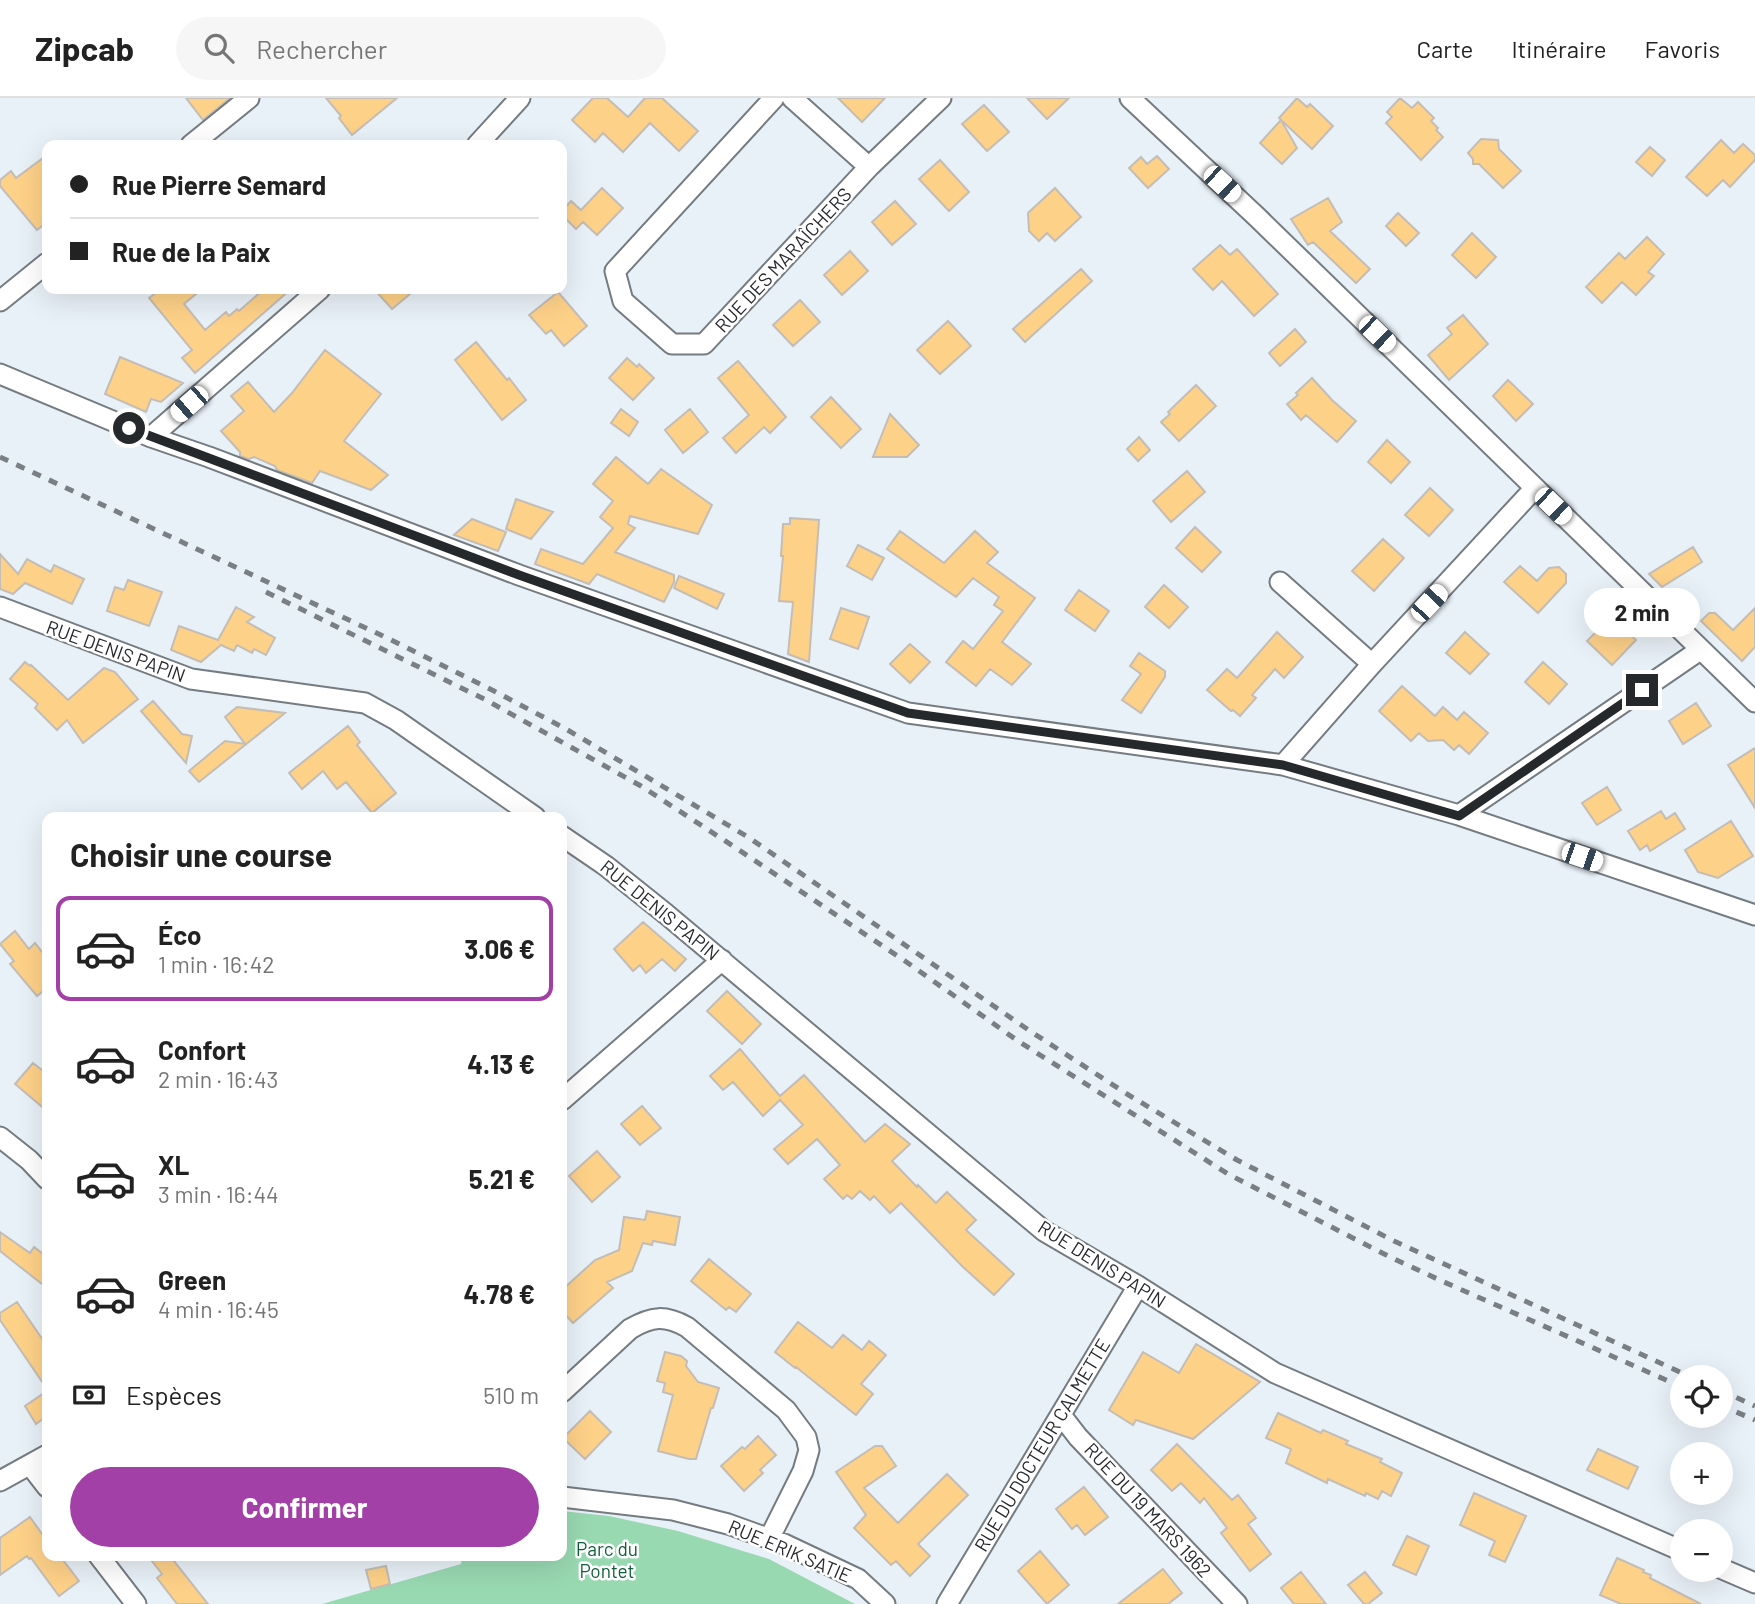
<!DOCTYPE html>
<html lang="fr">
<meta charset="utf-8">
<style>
body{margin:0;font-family:Barlow,sans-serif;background:#f6f6f6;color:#222;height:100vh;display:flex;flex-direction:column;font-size:26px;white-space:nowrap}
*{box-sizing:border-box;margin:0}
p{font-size:23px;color:#767676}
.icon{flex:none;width:38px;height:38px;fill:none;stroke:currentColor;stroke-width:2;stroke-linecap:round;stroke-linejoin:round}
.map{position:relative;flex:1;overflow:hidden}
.sheet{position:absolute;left:42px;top:714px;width:525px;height:749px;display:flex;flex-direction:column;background:#fff;border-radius:14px;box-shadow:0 7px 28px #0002}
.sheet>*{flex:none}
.hud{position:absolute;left:42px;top:42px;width:525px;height:154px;border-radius:14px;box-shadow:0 7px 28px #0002;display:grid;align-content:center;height:154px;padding:0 28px;background:#fff}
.fabs{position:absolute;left:1670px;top:1267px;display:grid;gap:14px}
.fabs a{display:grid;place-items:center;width:63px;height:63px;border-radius:50%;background:#fff;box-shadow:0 7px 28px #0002;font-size:35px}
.end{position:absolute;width:32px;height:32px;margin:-16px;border:9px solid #26292c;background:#fff;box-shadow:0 0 0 4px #fff}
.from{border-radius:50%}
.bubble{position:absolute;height:49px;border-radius:24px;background:#fff;box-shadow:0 7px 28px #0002;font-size:23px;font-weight:700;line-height:49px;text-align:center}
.car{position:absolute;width:21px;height:42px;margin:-21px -10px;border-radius:9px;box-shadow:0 0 5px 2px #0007;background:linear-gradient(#fff 24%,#345 0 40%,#fff 0 76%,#345 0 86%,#fff 0)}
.hud b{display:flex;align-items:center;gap:24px;height:66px;font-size:26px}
.hud b+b{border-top:2px solid #e0e0e0}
.hud i{width:18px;height:18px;background:#222}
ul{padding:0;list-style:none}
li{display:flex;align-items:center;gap:21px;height:105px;margin:0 14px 10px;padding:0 14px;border:4px solid transparent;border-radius:14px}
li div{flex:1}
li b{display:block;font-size:26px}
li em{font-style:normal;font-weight:700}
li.on{border-color:#a240a7}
li>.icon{width:63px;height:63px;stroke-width:1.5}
h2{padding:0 28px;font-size:32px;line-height:84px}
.pay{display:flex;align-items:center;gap:18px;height:77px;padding:0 28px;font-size:26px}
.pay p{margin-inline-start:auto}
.cta{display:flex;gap:14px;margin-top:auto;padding:14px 28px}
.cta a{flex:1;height:80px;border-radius:42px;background:#a240a7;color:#fff;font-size:28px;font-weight:700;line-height:80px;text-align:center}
header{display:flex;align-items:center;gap:42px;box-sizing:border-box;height:98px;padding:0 35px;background:#fff;border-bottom:2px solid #e0e0e0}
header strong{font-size:33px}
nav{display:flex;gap:38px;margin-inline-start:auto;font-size:24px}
.search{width:490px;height:63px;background:#f6f6f6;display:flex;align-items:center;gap:18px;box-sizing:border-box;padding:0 24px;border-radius:38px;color:#767676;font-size:26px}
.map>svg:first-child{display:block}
.green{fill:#99d9b2}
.building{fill:#fed189;stroke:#c3bdb5;stroke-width:2}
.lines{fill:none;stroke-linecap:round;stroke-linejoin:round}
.street-casing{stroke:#747b81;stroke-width:23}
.street{stroke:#fff;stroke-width:19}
.rail{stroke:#797f83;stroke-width:5;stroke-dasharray:9 9;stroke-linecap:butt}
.route{stroke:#26292c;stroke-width:9}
.labels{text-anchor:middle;stroke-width:5;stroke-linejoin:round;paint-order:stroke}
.street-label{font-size:19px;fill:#26292c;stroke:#fff}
.park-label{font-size:19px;fill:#115f3a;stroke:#fff}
</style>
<header>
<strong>Zipcab</strong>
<div class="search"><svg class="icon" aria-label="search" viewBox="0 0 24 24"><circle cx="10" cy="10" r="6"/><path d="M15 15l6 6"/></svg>Rechercher</div>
<nav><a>Carte</a><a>Itinéraire</a><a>Favoris</a></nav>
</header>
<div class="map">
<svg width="1755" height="1506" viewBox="0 0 1755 1506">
<rect width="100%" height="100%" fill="#e9f1f8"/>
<path class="green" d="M 562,1413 L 609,1418 L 678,1433 L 769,1461 L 855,1506 L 322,1506 L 461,1466 L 462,1458 L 562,1458 Z"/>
<path class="building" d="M 186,0 L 230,0 L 203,22 Z
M 326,0 L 397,0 L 352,37 L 339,20 L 341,18 Z
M 593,0 L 607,0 L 628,19 L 645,0 L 662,0 L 698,33 L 679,53 L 650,25 L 623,54 L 603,35 L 595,44 L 572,22 Z
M 838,0 L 885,0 L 862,24 Z
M 1027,0 L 1069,0 L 1047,21 Z
M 1297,0 L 1307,9 L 1310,6 L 1333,28 L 1312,51 L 1279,20 Z
M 1400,0 L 1412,10 L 1418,4 L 1434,20 L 1431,23 L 1438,30 L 1436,32 L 1443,39 L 1421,62 L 1386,25 L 1392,19 L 1387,14 Z
M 984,7 L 1009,34 L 987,53 L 962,26 Z
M 1281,22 L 1297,50 L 1282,66 L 1260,45 Z
M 1481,41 L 1498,42 L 1499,51 L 1521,73 L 1503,90 L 1479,66 L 1473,66 L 1473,61 L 1468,55 Z
M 1721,42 L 1734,55 L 1743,46 L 1755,57 L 1755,62 L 1730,89 L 1723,82 L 1707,98 L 1686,79 Z
M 1650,49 L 1665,62 L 1652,78 L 1636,64 Z
M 47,57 L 47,124 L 37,132 L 0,88 L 0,82 L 11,73 L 16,80 Z
M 1157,58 L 1169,71 L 1148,90 L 1129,70 L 1141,59 L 1147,66 Z
M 940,62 L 969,94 L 949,113 L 919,81 Z
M 602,90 L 623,110 L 597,137 L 583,124 L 576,131 L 562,117 L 562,113 L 571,103 L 581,112 Z
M 1055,90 L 1081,119 L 1055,143 L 1047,135 L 1039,143 L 1029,133 L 1028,115 Z
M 1328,100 L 1342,124 L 1330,133 L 1370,171 L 1356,185 L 1313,144 L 1308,147 L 1291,121 Z
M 895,103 L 916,126 L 892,147 L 872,124 Z
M 1398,115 L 1419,135 L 1406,148 L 1386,128 Z
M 1472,135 L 1496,159 L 1476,180 L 1452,157 Z
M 1647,139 L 1664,156 L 1648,174 L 1654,178 L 1636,197 L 1622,184 L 1602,205 L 1586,189 L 1619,155 L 1625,161 Z
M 1220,147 L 1230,157 L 1237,151 L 1278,196 L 1254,218 L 1222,183 L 1213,192 L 1193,171 Z
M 850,153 L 868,173 L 842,197 L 824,177 Z
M 1081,171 L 1092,183 L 1025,244 L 1013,231 Z
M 161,191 L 202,191 L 184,206 L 205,232 L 226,214 L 229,218 L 237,211 L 239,213 L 264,191 L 291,191 L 195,275 L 182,260 L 192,252 L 149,200 Z
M 374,191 L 416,191 L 392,211 Z
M 558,194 L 587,228 L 564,248 L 551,232 L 546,236 L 529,217 Z
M 800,202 L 820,224 L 793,248 L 773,227 Z
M 1463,217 L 1488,246 L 1449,282 L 1428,257 L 1452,236 L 1447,230 Z
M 948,223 L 971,248 L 940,276 L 917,252 Z
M 1295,231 L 1306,244 L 1280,268 L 1269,255 Z
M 476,244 L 507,282 L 509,280 L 526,302 L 502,322 L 455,262 Z
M 325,252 L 381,296 L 344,343 L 388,377 L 371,392 L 320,373 L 312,385 L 277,372 L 275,368 L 254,359 L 249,361 L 240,358 L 240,354 L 221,333 L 244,313 L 231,298 L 248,284 L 274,314 L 292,295 Z
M 120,259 L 183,285 L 161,304 L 151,301 L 146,314 L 105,296 Z
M 627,260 L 637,269 L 639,266 L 654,280 L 633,302 L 609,280 Z
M 738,263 L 786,319 L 770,335 L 764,329 L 736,355 L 723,340 L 749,317 L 718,280 Z
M 1312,280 L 1332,302 L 1356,323 L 1337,344 L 1306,317 L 1301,322 L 1287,306 L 1298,297 L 1296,295 Z
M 1508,282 L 1533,306 L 1516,323 L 1493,298 Z
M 1196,287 L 1216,308 L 1179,343 L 1161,324 L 1170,316 L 1168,314 Z
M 831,299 L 861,331 L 841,350 L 811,319 Z
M 621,311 L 638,324 L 629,338 L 611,325 Z
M 690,311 L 708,334 L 683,355 L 665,332 Z
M 890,316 L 919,347 L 907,359 L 873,359 Z
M 1139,339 L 1150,352 L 1138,363 L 1127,351 Z
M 1387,342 L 1410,364 L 1391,385 L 1368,364 Z
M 616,359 L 648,386 L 661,371 L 712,407 L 698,436 L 630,418 L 628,426 L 635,430 L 615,454 L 674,477 L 674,484 L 664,504 L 597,476 L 589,486 L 535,466 L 541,451 L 583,466 L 613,430 L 600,419 L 613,403 L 593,386 Z
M 1187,373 L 1205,394 L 1171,424 L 1153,403 Z
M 1430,390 L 1453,412 L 1429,438 L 1405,417 Z
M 516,401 L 553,414 L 531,441 L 506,431 Z
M 790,420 L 819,422 L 809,564 L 788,556 L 793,504 L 779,503 L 783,458 L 781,458 L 783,426 L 790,426 Z
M 472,421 L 506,434 L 498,453 L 454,437 Z
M 1195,429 L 1221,454 L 1202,474 L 1176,450 Z
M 900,433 L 944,465 L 975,433 L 998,454 L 987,465 L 1035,500 L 1002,544 L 1031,566 L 1012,587 L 990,571 L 976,588 L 946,564 L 963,543 L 973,551 L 1003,513 L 994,507 L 999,499 L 973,480 L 956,499 L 887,451 Z
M 1383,441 L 1404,460 L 1374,493 L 1352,473 Z
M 858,447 L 884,460 L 872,482 L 847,468 Z
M 1693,449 L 1702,464 L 1662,489 L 1649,476 Z
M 0,456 L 18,476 L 27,461 L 51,474 L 54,467 L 84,481 L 72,506 L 25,485 L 13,496 L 0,491 Z
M 1520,468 L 1537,483 L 1549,470 L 1559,469 L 1566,476 L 1566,485 L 1538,515 L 1504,484 Z
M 679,478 L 724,496 L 717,511 L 674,490 Z
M 128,482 L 162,494 L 149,528 L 107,513 L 115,489 L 124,492 Z
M 1164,487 L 1188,509 L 1169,530 L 1145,509 Z
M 1079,492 L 1109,513 L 1095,533 L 1065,512 Z
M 236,509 L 254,519 L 247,524 L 275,540 L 266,557 L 254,551 L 252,555 L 237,547 L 234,553 L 221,547 L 201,564 L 171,552 L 179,528 L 218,542 Z
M 841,510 L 869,519 L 858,551 L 830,541 Z
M 1755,510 L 1755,549 L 1742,563 L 1701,523 L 1709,515 L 1715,515 L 1733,532 Z
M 1603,527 L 1614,538 L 1623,530 L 1636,542 L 1612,567 L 1587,543 Z
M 1277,534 L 1303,559 L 1284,580 L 1275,571 L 1252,597 L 1256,600 L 1240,618 L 1233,612 L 1231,613 L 1207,592 L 1227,571 L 1237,580 Z
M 1465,534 L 1489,556 L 1470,576 L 1446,555 Z
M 910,546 L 930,564 L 910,585 L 890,566 Z
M 1139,555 L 1165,573 L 1165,579 L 1141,615 L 1122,602 L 1141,576 L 1130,568 Z
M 25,564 L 30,568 L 31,567 L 68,602 L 104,570 L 115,574 L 138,601 L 83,645 L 67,622 L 57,632 L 35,610 L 38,606 L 10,581 Z
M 1543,564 L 1567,586 L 1549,606 L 1525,584 Z
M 1402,588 L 1435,618 L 1443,609 L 1457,622 L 1464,614 L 1488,635 L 1469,656 L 1459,647 L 1454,652 L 1443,642 L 1428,643 L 1419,635 L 1411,643 L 1379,613 Z
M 153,603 L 182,636 L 192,638 L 186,665 L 141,613 Z
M 1696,605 L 1711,628 L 1683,646 L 1669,623 Z
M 237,609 L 285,615 L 199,684 L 189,673 L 225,643 L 245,646 L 225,619 Z
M 348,628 L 360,644 L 357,647 L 396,695 L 372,715 L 346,684 L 337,691 L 323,673 L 302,691 L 289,675 Z
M 1755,650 L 1755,710 L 1728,667 Z
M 1607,689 L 1621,712 L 1597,727 L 1582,705 Z
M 1661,713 L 1666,721 L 1675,715 L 1685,731 L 1650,753 L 1647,747 L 1640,752 L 1628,733 Z
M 1731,723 L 1753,758 L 1718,780 L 1698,774 L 1685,752 Z
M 643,824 L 686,861 L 675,873 L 662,861 L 646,875 L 640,867 L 633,873 L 614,851 Z
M 15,833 L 29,851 L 35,845 L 43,855 L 47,856 L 47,890 L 37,898 L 10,866 L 14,863 L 0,846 Z
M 727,893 L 761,926 L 742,946 L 707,913 Z
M 740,951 L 780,998 L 804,977 L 865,1044 L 885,1026 L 910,1046 L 892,1063 L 917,1089 L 918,1087 L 936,1105 L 947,1094 L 976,1122 L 966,1132 L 1014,1176 L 994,1197 L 963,1169 L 901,1105 L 890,1115 L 874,1098 L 870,1102 L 860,1093 L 852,1101 L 847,1097 L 843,1101 L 824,1081 L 840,1067 L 817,1041 L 788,1066 L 774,1051 L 803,1027 L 780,1002 L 763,1018 L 733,984 L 723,992 L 710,978 Z
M 33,965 L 47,976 L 47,1013 L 15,986 Z
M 642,1008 L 661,1030 L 640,1047 L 621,1026 Z
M 597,1053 L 620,1079 L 592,1104 L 569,1078 Z
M 647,1113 L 680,1119 L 675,1147 L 653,1143 L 652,1147 L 643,1145 L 632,1173 L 607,1184 L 613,1190 L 573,1225 L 562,1213 L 562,1192 L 595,1162 L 619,1152 L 624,1119 L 645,1122 Z
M 0,1134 L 30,1155 L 34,1149 L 47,1159 L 47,1190 L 0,1153 Z
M 709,1161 L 751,1196 L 736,1214 L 729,1209 L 726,1212 L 691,1183 Z
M 17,1204 L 47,1248 L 47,1291 L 0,1222 L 0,1215 Z
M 798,1224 L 832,1250 L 843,1237 L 862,1252 L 869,1243 L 886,1257 L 861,1286 L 873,1296 L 856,1317 L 796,1269 L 795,1270 L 775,1254 Z
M 1196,1246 L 1260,1284 L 1193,1341 L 1136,1322 L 1133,1327 L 1109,1312 L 1143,1254 L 1179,1275 Z
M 665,1254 L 681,1258 L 687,1263 L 686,1268 L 698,1284 L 719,1290 L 713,1310 L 711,1310 L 696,1361 L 689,1361 L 658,1353 L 673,1297 L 663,1294 L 665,1285 L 657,1283 Z
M 47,1293 L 47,1318 L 36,1326 L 25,1308 Z
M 590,1313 L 611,1334 L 585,1361 L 563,1340 Z
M 1278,1315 L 1321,1335 L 1323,1332 L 1348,1343 L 1346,1346 L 1382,1361 L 1380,1364 L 1402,1375 L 1391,1398 L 1382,1393 L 1378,1401 L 1366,1395 L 1365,1398 L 1328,1381 L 1327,1385 L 1286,1365 L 1291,1351 L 1266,1340 Z
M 758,1338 L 776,1357 L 760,1372 L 763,1375 L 744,1393 L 721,1368 L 742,1349 L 745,1351 Z
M 1177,1346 L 1232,1402 L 1238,1397 L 1256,1420 L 1248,1426 L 1271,1456 L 1250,1473 L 1221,1435 L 1227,1430 L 1204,1400 L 1200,1405 L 1181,1385 L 1172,1393 L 1151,1372 Z
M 875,1348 L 882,1348 L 896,1368 L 864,1390 L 898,1425 L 947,1376 L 968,1397 L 918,1446 L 930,1458 L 910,1478 L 896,1463 L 891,1467 L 854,1430 L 866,1417 L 836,1374 Z
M 1598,1351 L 1638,1369 L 1628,1391 L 1587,1372 Z
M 1084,1389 L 1108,1419 L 1085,1437 L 1077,1427 L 1072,1431 L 1056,1411 Z
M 1474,1395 L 1526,1418 L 1505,1464 L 1489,1457 L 1495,1443 L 1460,1427 Z
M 30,1419 L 47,1443 L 47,1458 L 60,1458 L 79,1483 L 59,1498 L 31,1460 L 29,1461 L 27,1458 L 0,1477 L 0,1440 Z
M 1407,1438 L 1429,1448 L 1416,1477 L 1393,1467 Z
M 1040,1453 L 1069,1487 L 1047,1506 L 1018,1473 Z
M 148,1458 L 170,1458 L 208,1506 L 177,1506 L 157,1480 L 162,1476 Z
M 1617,1460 L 1644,1472 L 1643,1474 L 1651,1477 L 1650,1480 L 1701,1506 L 1621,1506 L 1600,1497 Z
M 386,1468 L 390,1486 L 371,1491 L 366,1472 Z
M 1163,1471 L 1182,1495 L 1168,1506 L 1118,1506 Z
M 1301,1474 L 1326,1506 L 1294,1506 L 1281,1490 Z
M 1365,1474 L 1382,1495 L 1368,1506 L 1364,1506 L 1348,1487 Z"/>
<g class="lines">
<g class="street-casing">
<path id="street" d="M 774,0 L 615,173 L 623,203 L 672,246 L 704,246 L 869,69 L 941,0
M 792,0 L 869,69
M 1130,0 L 1258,120 L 1755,604
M 191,47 L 249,0
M 477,47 L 520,0
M 0,203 L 47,165
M 0,276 L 151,339 L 209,359 L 519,477 L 908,615 L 1283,667 L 1459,717 L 1755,817
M 151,339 L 320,191
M 1280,484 L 1372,566
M 0,509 L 191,581 L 365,605 L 396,622 L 535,719
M 1283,667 L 1372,566 L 1534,391
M 1459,717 L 1700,552
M 562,738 L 606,768 L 666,816 L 1044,1133 L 1138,1188 L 1275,1275 L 1682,1453
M 562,1002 L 722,862
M 0,1039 L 29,1062 L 47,1081
M 562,1294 L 630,1231 C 652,1218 665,1217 687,1229 L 786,1312 L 806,1339 L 809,1352 L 803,1373 L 769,1441
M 1061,1317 L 1078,1339 L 1237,1506
M 30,1367 L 47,1389
M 0,1383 L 47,1357
M 562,1399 L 673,1412 L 728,1426 L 784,1446 L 858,1481 L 885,1506
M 99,1458 L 136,1506
M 1720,1470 L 1755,1485
M 947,1506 L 1138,1188"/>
</g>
<use href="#street" class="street"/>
<path class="rail" d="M 0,359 L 383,538 L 494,593 L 566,631 L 748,739 L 1030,933 L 1127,996 L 1237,1062 L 1394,1143 L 1691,1279
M 266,494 L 486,602 L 641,688 L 736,750 L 905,863 L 1018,943 L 1228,1076 L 1390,1159 L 1444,1184 L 1682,1289
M 1720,1292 L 1755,1308
M 1720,1307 L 1755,1322"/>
</g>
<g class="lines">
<path class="route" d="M 129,330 L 519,477 L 908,615 L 1283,667 L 1459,718 L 1642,592"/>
</g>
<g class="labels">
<g class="street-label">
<text transform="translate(783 162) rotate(-47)" y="7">RUE DES MARAÎCHERS</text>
<text transform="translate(116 553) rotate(20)" y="7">RUE DENIS PAPIN</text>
<text transform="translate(660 812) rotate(39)" y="7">RUE DENIS PAPIN</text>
<text transform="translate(1102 1166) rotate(32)" y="7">RUE DENIS PAPIN</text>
<text transform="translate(1042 1347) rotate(-59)" y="7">RUE DU DOCTEUR CALMETTE</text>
<text transform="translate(1148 1412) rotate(47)" y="7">RUE DU 19 MARS 1962</text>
<text transform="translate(790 1453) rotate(23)" y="7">RUE ERIK SATIE</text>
</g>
<g class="park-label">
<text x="607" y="1458">Parc du<tspan x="607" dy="22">Pontet</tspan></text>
</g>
</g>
</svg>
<div class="fabs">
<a><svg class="icon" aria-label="locate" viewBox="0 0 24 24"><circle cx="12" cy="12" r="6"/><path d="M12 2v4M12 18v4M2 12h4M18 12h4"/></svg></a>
<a>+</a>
<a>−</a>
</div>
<i class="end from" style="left:129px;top:330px"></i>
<i class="end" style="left:1642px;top:592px"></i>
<div class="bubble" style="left:1584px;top:490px;width:116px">2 min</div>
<i class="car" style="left:1222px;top:86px;rotate:133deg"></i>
<i class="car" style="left:1377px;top:236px;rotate:134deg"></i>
<i class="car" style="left:189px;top:306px;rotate:229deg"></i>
<i class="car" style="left:1553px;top:408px;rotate:134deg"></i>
<i class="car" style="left:1429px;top:505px;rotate:43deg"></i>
<i class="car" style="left:1582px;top:759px;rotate:109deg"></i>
<div class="hud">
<b><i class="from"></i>Rue Pierre Semard</b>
<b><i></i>Rue de la Paix</b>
</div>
<section class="sheet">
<h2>Choisir une course</h2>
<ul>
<li class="on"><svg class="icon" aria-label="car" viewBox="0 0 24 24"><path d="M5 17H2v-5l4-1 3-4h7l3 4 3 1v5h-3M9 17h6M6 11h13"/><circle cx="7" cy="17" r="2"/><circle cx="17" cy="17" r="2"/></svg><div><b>Éco</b><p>1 min · 16:42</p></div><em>3.06 €</em></li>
<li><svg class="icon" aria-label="car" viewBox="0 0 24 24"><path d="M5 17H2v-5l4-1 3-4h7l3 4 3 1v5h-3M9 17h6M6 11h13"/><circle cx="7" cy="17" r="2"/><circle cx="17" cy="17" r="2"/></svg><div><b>Confort</b><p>2 min · 16:43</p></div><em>4.13 €</em></li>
<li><svg class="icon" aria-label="car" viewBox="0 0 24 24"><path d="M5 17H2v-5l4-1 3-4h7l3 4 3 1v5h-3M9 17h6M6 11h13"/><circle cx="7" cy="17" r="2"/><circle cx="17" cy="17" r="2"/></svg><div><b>XL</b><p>3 min · 16:44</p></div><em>5.21 €</em></li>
<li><svg class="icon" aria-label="car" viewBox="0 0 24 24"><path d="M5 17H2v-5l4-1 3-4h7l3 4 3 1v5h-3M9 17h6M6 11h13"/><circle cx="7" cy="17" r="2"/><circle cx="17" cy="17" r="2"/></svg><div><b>Green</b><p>4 min · 16:45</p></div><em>4.78 €</em></li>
</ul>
<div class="pay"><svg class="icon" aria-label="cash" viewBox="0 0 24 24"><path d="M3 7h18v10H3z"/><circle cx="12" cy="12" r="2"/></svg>Espèces<p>510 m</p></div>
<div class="cta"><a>Confirmer</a></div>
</section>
</div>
